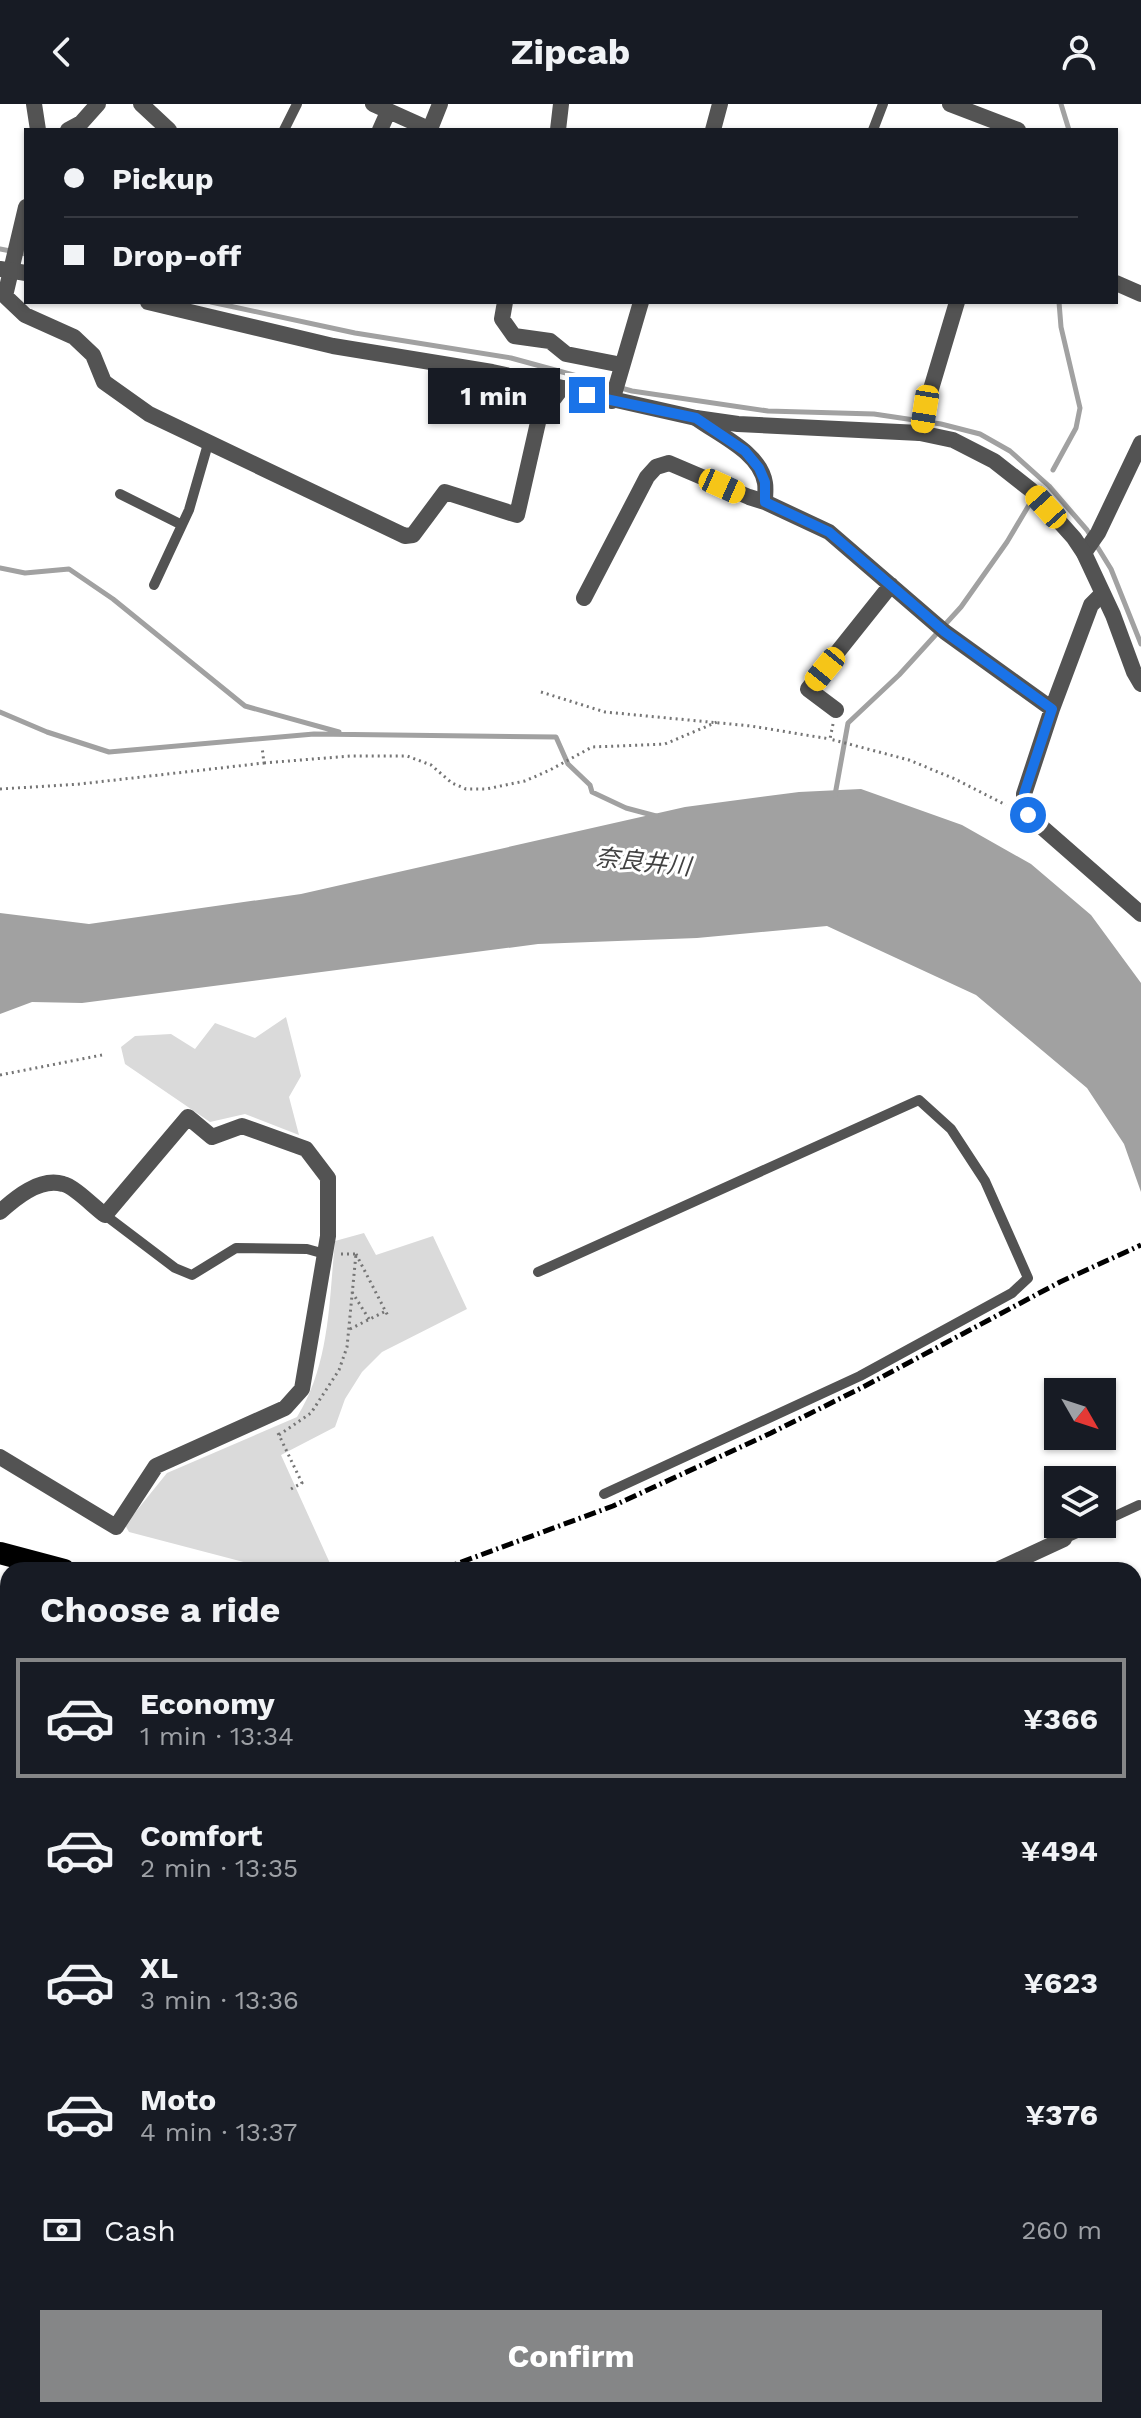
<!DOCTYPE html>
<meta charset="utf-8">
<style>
body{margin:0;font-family:"Work Sans","Noto Sans JP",sans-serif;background:#20242c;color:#f1f3f6;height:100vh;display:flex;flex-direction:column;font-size:30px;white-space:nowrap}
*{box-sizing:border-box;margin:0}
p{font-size:26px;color:#9ea1a6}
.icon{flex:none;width:44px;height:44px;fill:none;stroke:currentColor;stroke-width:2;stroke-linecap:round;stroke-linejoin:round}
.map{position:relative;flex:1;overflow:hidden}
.side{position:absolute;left:0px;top:1458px;width:1142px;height:856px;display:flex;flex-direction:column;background:#171b24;border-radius:24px 24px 0 0;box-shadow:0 2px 6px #0004}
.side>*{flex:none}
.banner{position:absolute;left:24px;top:24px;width:1094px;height:176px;border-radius:0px;box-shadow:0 2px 6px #0004;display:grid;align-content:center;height:176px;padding:0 40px;background:#171b24}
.needle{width:52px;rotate:129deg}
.controls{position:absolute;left:1044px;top:1274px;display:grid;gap:16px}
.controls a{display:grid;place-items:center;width:72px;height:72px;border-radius:0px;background:#171b24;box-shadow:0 2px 6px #0004;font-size:40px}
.end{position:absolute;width:36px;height:36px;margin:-18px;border:10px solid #1a73e8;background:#fff;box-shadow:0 0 0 4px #fff}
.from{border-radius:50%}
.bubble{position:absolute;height:56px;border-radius:0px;background:#171b24;box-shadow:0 2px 6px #0004;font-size:26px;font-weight:700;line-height:56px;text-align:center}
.car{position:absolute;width:24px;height:48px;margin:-24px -12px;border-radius:10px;box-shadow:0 0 6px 2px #0007;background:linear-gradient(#f5c518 24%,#345 0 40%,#f5c518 0 76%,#345 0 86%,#f5c518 0)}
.banner b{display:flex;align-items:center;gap:28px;height:76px;font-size:30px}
.banner b+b{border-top:2px solid #363941}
.banner i{width:20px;height:20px;background:#f1f3f6}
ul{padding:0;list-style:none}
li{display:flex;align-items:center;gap:24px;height:120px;margin:0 16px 12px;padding:0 24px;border:4px solid transparent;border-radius:0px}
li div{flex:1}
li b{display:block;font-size:30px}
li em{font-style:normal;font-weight:700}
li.on{border-color:#858687}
li>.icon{width:72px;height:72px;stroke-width:1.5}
h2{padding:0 40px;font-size:36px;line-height:96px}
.pay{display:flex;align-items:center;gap:20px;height:88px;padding:0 40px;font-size:30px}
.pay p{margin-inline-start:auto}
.action{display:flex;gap:16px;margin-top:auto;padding:16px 40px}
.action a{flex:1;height:92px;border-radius:0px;background:#858687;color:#fff;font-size:32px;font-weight:700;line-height:92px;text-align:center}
header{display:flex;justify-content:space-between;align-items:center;height:104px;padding:0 40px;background:#171b24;font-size:36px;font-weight:700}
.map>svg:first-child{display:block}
.green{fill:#dadada}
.water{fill:#a1a1a1}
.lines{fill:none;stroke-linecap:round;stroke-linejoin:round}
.stream{stroke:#a1a1a1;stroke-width:5}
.path{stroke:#757575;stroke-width:3;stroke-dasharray:2 4;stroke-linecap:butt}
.service{stroke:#535353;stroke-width:10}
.minor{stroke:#535353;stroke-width:16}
.tertiary{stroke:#535353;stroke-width:16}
.secondary{stroke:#202020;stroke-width:16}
.trunk{stroke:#000;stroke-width:22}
.rail{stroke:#000;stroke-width:5;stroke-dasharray:12 4 2 4;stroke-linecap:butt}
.route{stroke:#1a73e8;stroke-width:10}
.labels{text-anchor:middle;stroke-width:6;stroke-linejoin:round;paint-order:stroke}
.water-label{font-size:24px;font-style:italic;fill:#424242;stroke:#fff}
</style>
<header><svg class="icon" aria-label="back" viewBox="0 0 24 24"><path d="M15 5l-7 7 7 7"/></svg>Zipcab<svg class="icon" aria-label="person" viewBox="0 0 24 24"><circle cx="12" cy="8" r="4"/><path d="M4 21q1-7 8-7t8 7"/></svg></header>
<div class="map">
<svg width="1141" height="2314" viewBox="0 0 1141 2314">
<rect width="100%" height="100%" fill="#fff"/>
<path class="green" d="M 286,913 L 301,972 L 289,993 L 299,1031 L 245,1010 L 210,1018 L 125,960 L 121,943 L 135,932 L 171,930 L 195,945 L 215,919 L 255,934 Z
M 364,1129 L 376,1151 L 433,1132 L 467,1205 L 382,1248 L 362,1268 L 345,1295 L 335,1323 L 281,1351 L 333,1466 L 274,1466 L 129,1428 L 125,1421 L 167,1369 L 297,1313 C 330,1260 329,1197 335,1137 Z
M 1134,1923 L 1141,1927 L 1141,2314 L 905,2314 L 907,2306 L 1134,2306 Z"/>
<path class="water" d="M 861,685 L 962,721 L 1031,760 L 1091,811 L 1141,879 L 1141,1088 L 1124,1040 L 1087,984 L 976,891 L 827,822 L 697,834 L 538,840 L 82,899 L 32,898 L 0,910 L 0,809 L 89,820 L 301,790 L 685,703 L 799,688 Z"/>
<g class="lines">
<path class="stream" d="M 1061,0 L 1069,26
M 0,145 L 26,150
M 211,198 L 355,229 L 511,254 L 632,287 L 768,307 L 874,310 L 941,320 L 980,330 L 1010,347 L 1049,382 L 1087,426 L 1111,465 L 1141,540
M 1053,366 L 1076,324 L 1080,304 L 1061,223 L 1059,198
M 0,464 L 25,469 L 69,465 L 113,495 L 245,602 L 339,628
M 0,608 L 47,628 L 109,648 L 314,630 L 556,633 L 568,660 L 590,681 L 592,688 L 626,704 L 656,712
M 835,691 L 848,619 L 899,571 L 961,503 L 1007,438 L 1029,401"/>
<path class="path" d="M 541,588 L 605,608 L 751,622 L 830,635
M 833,620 L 830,635 L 909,656 L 955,675 L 1006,701
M 264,659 L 350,652 L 407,652 L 431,661 L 452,679 L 466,685 L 486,685 L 525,677 L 550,666 L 592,643 L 665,640 L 717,618
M 0,685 L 80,680 L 264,659 L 262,643
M 0,971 L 102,951
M 341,1150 L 356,1150
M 356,1150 L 388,1212
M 352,1188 L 369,1215
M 350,1225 L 386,1207
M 278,1329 L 302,1379 L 291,1385
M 279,1331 L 311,1309 L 339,1266 L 347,1243 L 356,1150
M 0,1899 L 8,1900
M 0,1942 L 8,1941
M 975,2306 L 982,2314
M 1054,2306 L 1060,2314
M 995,2314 L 1001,2306"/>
<path class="service" d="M 284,26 L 297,0
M 873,26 L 883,0
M 120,390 L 182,421
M 154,481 L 189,406 L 208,340
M 105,1111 L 175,1164 L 192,1171 L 236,1144 L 307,1145 L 325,1150
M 538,1168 L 919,996 L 951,1025 L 985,1077 L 1028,1174 L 1012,1189 L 860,1272 L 604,1390
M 1102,1418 L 1139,1401
M 1064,1435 L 1097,1420"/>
<path class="minor" d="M 34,0 L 38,26
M 141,0 L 169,26
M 373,0 L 431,26
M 950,0 L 1018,26
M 430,25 L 440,0
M 68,26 L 81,19 L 98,0
M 380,26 L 388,8
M 558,26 L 561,0
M 713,26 L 720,0
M 26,103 L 5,192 L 25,211 L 74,233 L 93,251 L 104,278 L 149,310 L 405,432 L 413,431 L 445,388 L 517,411 L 539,314 L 562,284
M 1116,179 L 1141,190
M 505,198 L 502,215 L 514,232 L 550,237 L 566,250 L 622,261
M 612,297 L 641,198
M 696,314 C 719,331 760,348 765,379 C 766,384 765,392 765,398 L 829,428 L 945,528 L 1052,605
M 920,329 L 925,305 L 957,198
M 1084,449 L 1098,429 L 1141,339
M 1102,490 L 1091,501 L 1052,605 L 1024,690 L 1024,702 L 1028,711 L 1141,810
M 584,494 L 647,373 L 656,363 L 669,359 L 749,393 L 765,398
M 836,606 L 808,585 L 891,481
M 0,1108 C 15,1094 40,1073 63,1080 C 74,1082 95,1104 105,1111 L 188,1013 L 212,1033 L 242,1022 L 306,1045 L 328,1074 L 328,1132 L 302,1285 L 285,1304 L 156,1362 L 116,1423 L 0,1353
M 997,1466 L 1064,1435
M 558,2306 L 561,2314
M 39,2314 L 43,2306
M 438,2314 L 441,2306"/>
<path class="tertiary" d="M 0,165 L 26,169
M 148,198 L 333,242 L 492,268 L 696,314 L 738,320 L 920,329 L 953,336 L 994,357 L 1031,386 L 1074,434 L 1084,449 L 1113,511 L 1134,568 L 1141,580"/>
<path class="secondary" d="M 0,1694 L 8,1692
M 1134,1866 L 1141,1871"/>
<path class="trunk" d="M 0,1449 L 64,1466
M 1134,1784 L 1141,1787"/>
<path class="rail" d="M 440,1466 L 613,1402 L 771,1329 L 863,1283 L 1060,1178 L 1141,1141
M 0,1562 L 8,1561
M 0,1576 L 8,1575
M 1134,1834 L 1141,1837"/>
</g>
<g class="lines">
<path class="route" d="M 587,291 L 696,314 L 745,347 L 759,364 L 765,378 L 765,398 L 829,428 L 945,528 L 1052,605 L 1024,690 L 1024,702 L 1028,711"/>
</g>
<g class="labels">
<g class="water-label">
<text transform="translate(643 758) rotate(6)" y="8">奈良井川</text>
</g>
</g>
</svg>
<div class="controls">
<a><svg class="needle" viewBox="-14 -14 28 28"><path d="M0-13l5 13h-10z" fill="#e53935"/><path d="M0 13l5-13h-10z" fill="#9ea1a6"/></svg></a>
<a><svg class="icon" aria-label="layers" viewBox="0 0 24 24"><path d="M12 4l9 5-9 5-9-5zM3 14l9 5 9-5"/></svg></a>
</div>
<i class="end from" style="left:1028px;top:711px"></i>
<i class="end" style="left:587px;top:291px"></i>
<div class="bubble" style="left:428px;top:264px;width:132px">1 min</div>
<i class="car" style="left:925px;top:305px;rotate:189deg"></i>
<i class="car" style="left:722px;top:382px;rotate:114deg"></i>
<i class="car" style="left:1046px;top:403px;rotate:318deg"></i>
<i class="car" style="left:825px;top:565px;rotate:219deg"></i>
<div class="banner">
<b><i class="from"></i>Pickup</b>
<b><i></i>Drop-off</b>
</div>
<section class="side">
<h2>Choose a ride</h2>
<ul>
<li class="on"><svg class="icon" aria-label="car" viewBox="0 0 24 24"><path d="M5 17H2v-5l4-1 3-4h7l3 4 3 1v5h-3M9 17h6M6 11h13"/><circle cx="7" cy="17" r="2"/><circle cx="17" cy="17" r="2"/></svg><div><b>Economy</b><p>1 min · 13:34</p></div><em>¥366</em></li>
<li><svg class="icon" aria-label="car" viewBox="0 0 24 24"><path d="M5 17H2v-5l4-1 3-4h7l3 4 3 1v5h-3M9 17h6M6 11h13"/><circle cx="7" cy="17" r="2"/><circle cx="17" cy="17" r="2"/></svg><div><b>Comfort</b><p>2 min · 13:35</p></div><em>¥494</em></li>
<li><svg class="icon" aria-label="car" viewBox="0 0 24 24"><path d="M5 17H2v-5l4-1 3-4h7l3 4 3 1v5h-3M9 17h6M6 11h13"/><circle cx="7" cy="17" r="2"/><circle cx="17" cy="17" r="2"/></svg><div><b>XL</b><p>3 min · 13:36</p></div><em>¥623</em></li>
<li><svg class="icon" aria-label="car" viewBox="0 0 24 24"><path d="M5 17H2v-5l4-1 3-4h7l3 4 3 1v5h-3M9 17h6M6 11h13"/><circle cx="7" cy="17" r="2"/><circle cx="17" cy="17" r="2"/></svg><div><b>Moto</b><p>4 min · 13:37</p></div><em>¥376</em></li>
</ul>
<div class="pay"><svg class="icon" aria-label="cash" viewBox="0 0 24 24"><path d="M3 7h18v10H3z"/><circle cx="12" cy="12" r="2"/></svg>Cash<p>260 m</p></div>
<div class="action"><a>Confirm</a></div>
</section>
</div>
